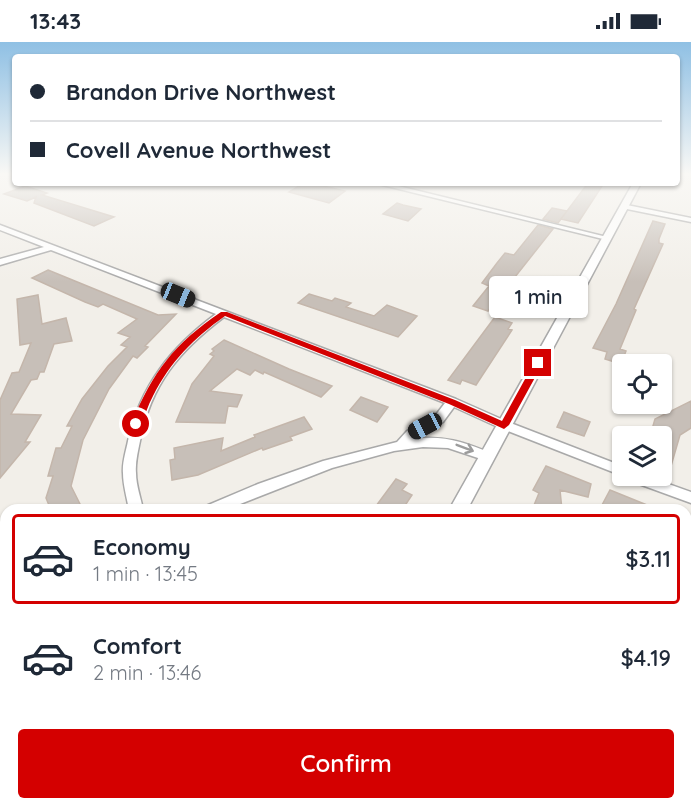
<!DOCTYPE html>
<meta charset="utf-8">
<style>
body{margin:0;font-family:Quicksand,sans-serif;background:#f6f6f7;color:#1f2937;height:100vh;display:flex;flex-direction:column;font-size:22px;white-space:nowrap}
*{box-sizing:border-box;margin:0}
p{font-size:20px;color:#747a83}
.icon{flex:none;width:33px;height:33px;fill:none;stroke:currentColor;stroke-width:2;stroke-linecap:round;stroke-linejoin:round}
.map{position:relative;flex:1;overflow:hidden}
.details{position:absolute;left:0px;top:462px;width:692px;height:306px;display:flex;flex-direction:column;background:#fff;border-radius:18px 18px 0 0;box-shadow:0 2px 4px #0004}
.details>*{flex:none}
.guide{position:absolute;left:12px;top:12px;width:668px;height:132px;border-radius:6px;box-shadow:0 2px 4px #0004;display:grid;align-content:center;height:132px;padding:0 18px;background:#fff}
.buttons{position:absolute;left:612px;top:312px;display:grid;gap:12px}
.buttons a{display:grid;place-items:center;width:60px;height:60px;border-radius:6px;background:#fff;box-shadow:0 2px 4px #0004;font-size:30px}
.end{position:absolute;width:27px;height:27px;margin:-14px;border:8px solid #d40000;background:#fff;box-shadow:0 0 0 3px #fff}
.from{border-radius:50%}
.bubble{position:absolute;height:42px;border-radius:6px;background:#fff;box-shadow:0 2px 4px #0004;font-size:20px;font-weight:600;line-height:42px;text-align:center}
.car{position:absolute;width:18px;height:36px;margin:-18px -9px;border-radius:8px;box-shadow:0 0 4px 2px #0007;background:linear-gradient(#222 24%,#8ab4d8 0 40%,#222 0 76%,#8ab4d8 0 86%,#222 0)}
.guide b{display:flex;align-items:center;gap:21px;height:57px;font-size:22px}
.guide b+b{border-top:2px solid #e0e1e3}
.guide i{width:15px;height:15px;background:#1f2937}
ul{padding:10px 0 0;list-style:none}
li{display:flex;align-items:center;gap:18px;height:90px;margin:0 12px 9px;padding:0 6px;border:3px solid transparent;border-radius:6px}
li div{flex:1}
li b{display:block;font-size:22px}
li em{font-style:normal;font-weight:600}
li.selected{border-color:#d40000}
li>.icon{width:54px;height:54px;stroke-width:1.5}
.action{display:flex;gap:12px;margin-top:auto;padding:12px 18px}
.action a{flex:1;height:69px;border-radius:6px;background:#d40000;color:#fff;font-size:24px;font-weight:600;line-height:69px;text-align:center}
.status{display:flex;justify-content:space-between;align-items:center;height:42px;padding:0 30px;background:#fff;direction:ltr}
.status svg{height:16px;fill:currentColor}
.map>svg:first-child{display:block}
.building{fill:#c7bfb8;stroke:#c4b6ab;stroke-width:1.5}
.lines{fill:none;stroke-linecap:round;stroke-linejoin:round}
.minor-casing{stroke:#a9a9a9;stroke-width:3}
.tertiary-casing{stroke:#a9a9a9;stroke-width:3}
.minor{fill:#fff;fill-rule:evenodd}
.tertiary{fill:#fff;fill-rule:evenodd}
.oneway{stroke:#9c9c9c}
.route{fill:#d40000}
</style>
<div class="status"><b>13:43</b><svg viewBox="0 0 49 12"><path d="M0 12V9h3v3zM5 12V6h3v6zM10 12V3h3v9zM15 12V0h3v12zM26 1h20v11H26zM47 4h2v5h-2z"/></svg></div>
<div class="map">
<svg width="691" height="768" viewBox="0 0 691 768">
<rect width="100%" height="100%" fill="#f2efe9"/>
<path class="building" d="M 304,141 L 311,141 L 345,149 L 329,161 L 289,150 Z
M 588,141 L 604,141 L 578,181 L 561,177 Z
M 25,144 L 47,151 L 42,153 L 114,175 L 94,184 L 34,161 L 36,155 L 27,159 L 4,152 Z
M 397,161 L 403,163 L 421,167 L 408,179 L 383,172 Z
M 552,166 L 567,169 L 558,181 L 543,177 Z
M 653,179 L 665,182 L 659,197 L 659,201 L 663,202 L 634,267 L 636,268 L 620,307 L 626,309 L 621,322 L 605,317 L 607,310 L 593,306 L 616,262 Z
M 538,183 L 553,187 L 488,269 L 473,264 L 489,244 L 482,241 L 497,221 L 505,211 L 514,213 Z
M 48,228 L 158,273 L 176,272 L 145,304 L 148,305 L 137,316 L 133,314 L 109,347 L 83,398 L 71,444 L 83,468 L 51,468 L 46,456 L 53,434 L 48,434 L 56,406 L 61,406 L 72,384 L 67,384 L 82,357 L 108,324 L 127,305 L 121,303 L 130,295 L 118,291 L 137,277 L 103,262 L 98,265 L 85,260 L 32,236 Z
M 309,252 L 332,259 L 335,256 L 351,261 L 346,265 L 374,274 L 387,263 L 417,274 L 398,295 L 298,261 Z
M 38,253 L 42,282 L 66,276 L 72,299 L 54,302 L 44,330 L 40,330 L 37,337 L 31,338 L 11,372 L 41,373 L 25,400 L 30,400 L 0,436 L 0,358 L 12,331 L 19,330 L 31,301 L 20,303 L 17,257 Z
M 495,275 L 512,281 L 508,287 L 512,288 L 476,343 L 462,338 L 460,342 L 448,338 Z
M 224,298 L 289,327 L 332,344 L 321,355 L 264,330 L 263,332 L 255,328 L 250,333 L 237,327 L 210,349 L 242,353 L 237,365 L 228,364 L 225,381 L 176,380 L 192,342 L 214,314 L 210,312 L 214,309 L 212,307 Z
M 361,355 L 388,365 L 377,380 L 350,368 Z
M 691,359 L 691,386 L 680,393 L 671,424 L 662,421 L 662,394 L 650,394 L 655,377 Z
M 564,370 L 590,380 L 584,394 L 557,385 Z
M 304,375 L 312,387 L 290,395 L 292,398 L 263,408 L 262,406 L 198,433 L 172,438 L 170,418 L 175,417 L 174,406 L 223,396 L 221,409 L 255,395 L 254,393 Z
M 546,424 L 591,442 L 588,455 L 560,448 L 562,468 L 532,468 L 539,451 L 533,448 Z
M 396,437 L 407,442 L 402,448 L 412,453 L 402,468 L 384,468 L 376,464 Z
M 610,448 L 657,467 L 657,468 L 616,468 L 602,463 Z"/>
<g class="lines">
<g class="minor-casing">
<path id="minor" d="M 374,141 L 386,141 L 611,196 L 607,198 Z
M 622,162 L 691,176 L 691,180 L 622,166 Z
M 0,183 L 456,357 L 508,380 L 622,424 L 623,434 L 500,386 L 454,365 L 443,380 L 413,397 C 444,393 463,400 491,411 L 493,414 L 491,417 L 487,419 L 448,406 L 423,405 L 394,409 L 332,426 L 225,468 L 204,468 L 206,464 L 258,442 L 323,419 L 397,400 L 407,389 L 435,374 L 445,361 L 224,275 C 179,309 151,342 140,399 C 138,409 135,421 136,431 C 136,444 141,456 143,468 L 129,468 C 127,456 123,443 123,431 C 122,421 126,409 128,399 C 140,344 171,305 216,272 L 51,208 L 0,223 L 0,217 L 44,205 L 0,188 Z
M 626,434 L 646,434 L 691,450 L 691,461 L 628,438 Z
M 6,559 L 6,574 L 0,576 L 0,561 Z
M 691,571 L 691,625 L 686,628 L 686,573 Z
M 197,762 L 219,762 L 221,768 L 199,768 Z
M 656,762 L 676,762 L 675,768 L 655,768 Z"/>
</g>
<g class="tertiary-casing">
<path id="tertiary" d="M 633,141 L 641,141 L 467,468 L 449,468 Z
M 283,762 L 310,762 L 307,768 L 280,768 Z"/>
</g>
<use href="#minor" class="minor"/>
<use href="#tertiary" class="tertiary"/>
</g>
<defs><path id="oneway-shaft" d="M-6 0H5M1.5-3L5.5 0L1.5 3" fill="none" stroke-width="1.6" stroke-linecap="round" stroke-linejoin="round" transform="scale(1.5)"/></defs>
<use class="oneway" href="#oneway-shaft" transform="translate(465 406) rotate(21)"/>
<linearGradient id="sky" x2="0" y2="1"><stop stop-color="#8fc0e4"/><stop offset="0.55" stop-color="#f9f8f5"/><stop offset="1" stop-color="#f9f8f5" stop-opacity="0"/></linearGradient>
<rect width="691" height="240" fill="url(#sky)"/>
<path class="route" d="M 221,270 L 227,270 L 455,358 L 502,379 L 535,319 L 543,321 L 509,383 L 504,387 L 449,362 L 225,274 C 194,296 170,320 153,354 C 148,363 145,374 140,384 L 133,384 L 131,382 C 154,328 173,303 221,270 Z"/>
</svg>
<div class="buttons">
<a><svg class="icon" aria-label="locate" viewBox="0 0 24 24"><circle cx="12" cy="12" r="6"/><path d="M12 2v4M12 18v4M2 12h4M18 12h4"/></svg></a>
<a><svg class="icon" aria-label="layers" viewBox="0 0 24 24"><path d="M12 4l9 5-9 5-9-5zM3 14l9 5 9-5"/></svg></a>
</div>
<i class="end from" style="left:136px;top:382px"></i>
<i class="end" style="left:538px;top:321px"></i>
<div class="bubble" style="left:489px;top:234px;width:99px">1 min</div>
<i class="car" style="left:178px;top:253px;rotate:112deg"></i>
<i class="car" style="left:425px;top:384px;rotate:242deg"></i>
<div class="guide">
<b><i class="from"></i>Brandon Drive Northwest</b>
<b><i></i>Covell Avenue Northwest</b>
</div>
<section class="details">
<ul>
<li class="selected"><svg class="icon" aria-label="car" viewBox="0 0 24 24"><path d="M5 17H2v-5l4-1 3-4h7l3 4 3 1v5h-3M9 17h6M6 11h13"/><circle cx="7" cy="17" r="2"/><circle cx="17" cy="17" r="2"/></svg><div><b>Economy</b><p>1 min · 13:45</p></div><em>$3.11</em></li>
<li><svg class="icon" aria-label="car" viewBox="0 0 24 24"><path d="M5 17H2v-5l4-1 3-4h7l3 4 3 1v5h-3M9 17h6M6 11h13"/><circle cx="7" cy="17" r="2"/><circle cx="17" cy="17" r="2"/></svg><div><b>Comfort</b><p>2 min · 13:46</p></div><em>$4.19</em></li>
</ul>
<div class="action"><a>Confirm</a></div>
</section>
</div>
